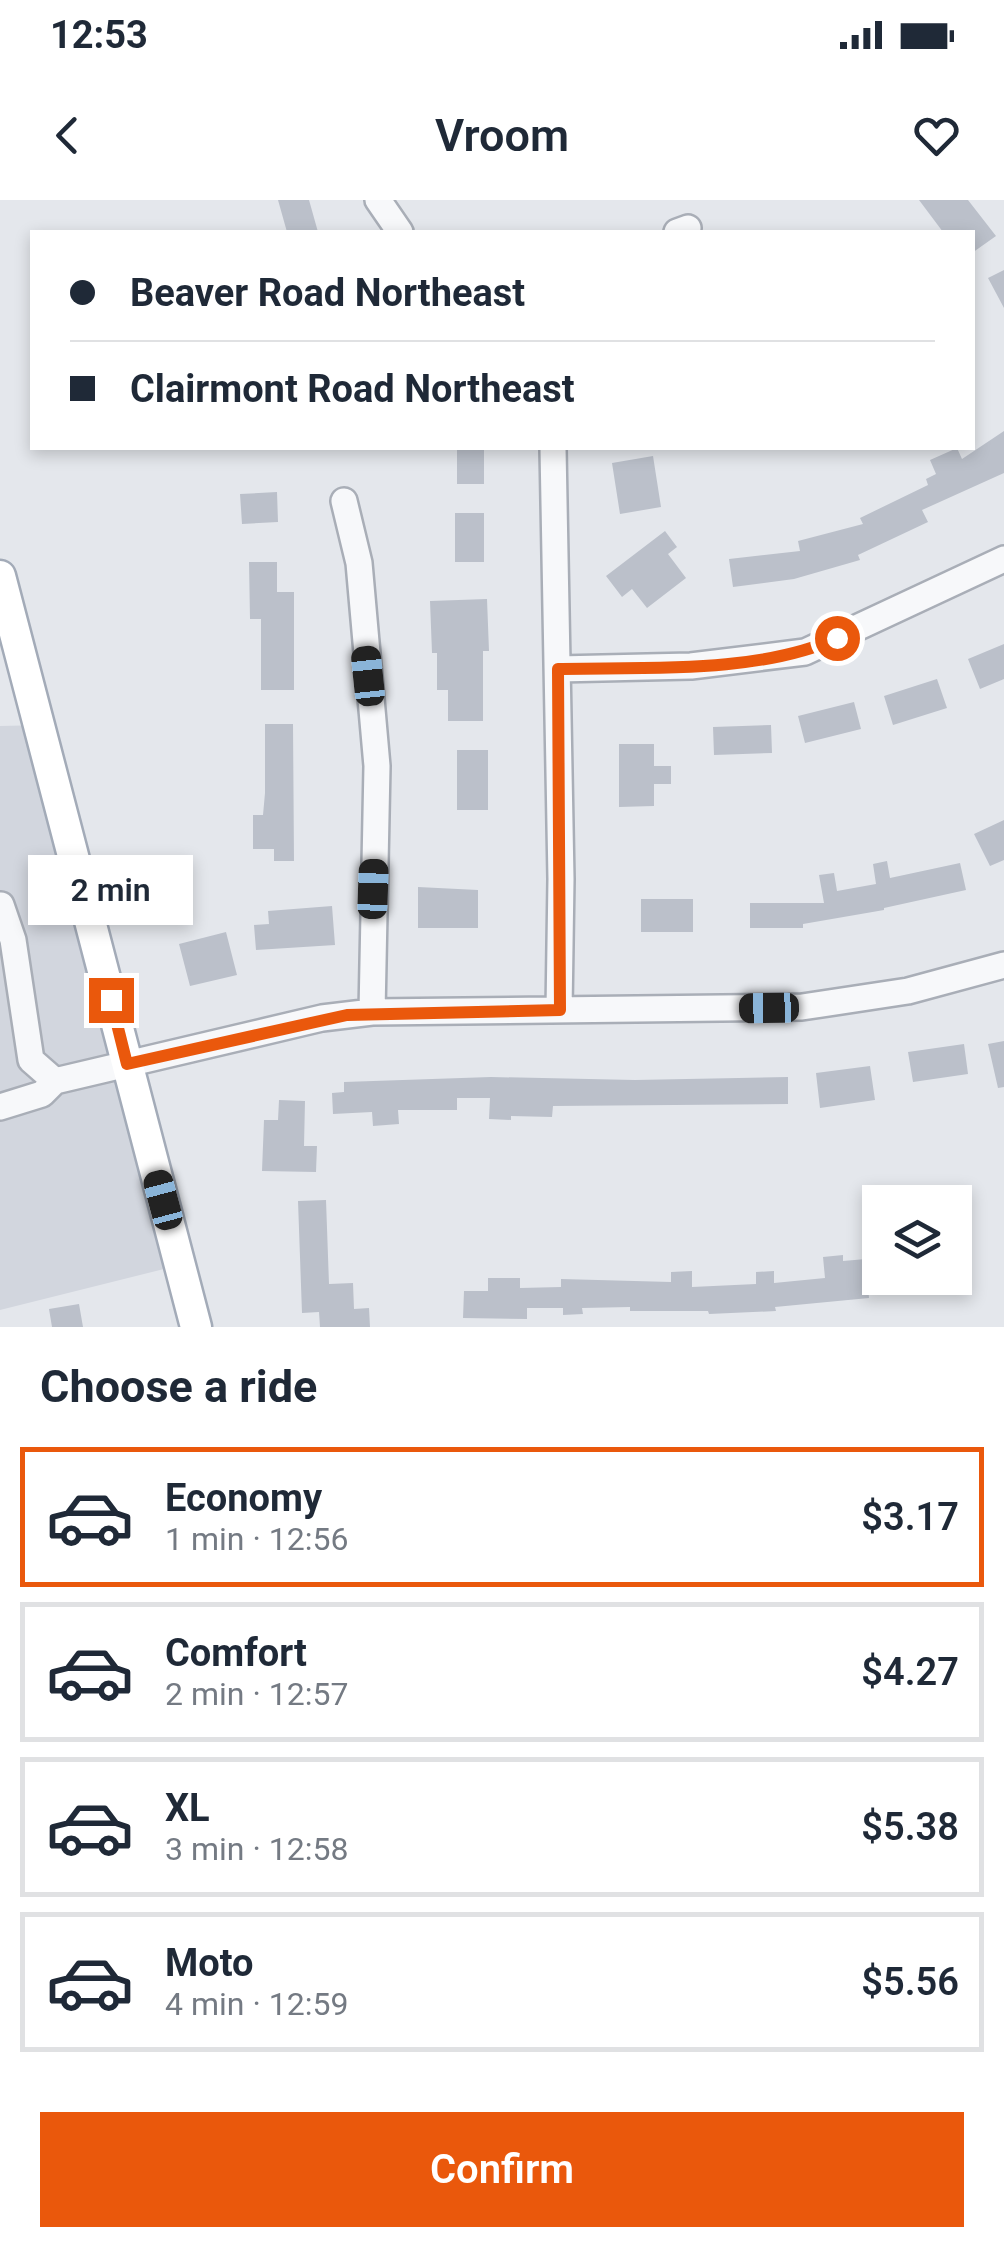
<!DOCTYPE html>
<meta charset="utf-8">
<style>
body{margin:0;font-family:Roboto,sans-serif;background:#f2f2f3;color:#1f2937;height:100vh;display:flex;flex-direction:column;font-size:38px;white-space:nowrap}
*{box-sizing:border-box;margin:0}
p{font-size:32px;color:#747a83}
.icon{flex:none;width:55px;height:55px;fill:none;stroke:currentColor;stroke-width:2;stroke-linecap:round;stroke-linejoin:round}
.map{position:relative;height:1127px;overflow:hidden}
.drawer{display:flex;flex-direction:column;background:#fff;flex:1}
.drawer>*{flex:none}
.guide{position:absolute;left:30px;top:30px;width:945px;height:220px;border-radius:0px;box-shadow:0 5px 15px #0003;display:grid;align-content:center;height:220px;padding:0 40px;background:#fff}
.buttons{position:absolute;left:862px;top:985px;display:grid;gap:20px}
.buttons a{display:grid;place-items:center;width:110px;height:110px;border-radius:0px;background:#fff;box-shadow:0 5px 15px #0003;font-size:50px}
.end{position:absolute;width:45px;height:45px;margin:-22px;border:12px solid #ea580c;background:#fff;box-shadow:0 0 0 5px #fff}
.from{border-radius:50%}
.bubble{position:absolute;height:70px;border-radius:0px;background:#fff;box-shadow:0 5px 15px #0003;font-size:32px;font-weight:600;line-height:70px;text-align:center}
.car{position:absolute;width:30px;height:60px;margin:-30px -15px;border-radius:12px;box-shadow:0 0 8px 2px #0007;background:linear-gradient(#222 24%,#8ab4d8 0 40%,#222 0 76%,#8ab4d8 0 86%,#222 0)}
.guide b{display:flex;align-items:center;gap:35px;height:95px;font-size:38px}
.guide b+b{border-top:2px solid #e0e1e3}
.guide i{width:25px;height:25px;background:#1f2937}
ul{padding:0;list-style:none}
li{display:flex;align-items:center;gap:30px;height:140px;margin:0 20px 15px;padding:0 20px;border:5px solid #e0e1e3;border-radius:0px}
li div{flex:1}
li b{display:block;font-size:38px}
li em{font-style:normal;font-weight:600}
li.on{border-color:#ea580c}
li>.icon{width:90px;height:90px;stroke-width:1.5}
h2{padding:0 40px;font-size:45px;line-height:120px}
.cta{display:flex;gap:20px;margin-top:auto;padding:20px 40px}
.cta a{flex:1;height:115px;border-radius:0px;background:#ea580c;color:#fff;font-size:40px;font-weight:600;line-height:115px;text-align:center}
.status{display:flex;justify-content:space-between;align-items:center;height:70px;padding:0 50px;background:#fff;direction:ltr}
.status svg{height:28px;fill:currentColor}
header{display:flex;justify-content:space-between;align-items:center;height:130px;padding:0 40px;background:#fff;font-size:45px;font-weight:600}
.map>svg:first-child{display:block}
.built{fill:#d2d6de}
.building{fill:#bbc0ca}
.lines{fill:none;stroke-linecap:round;stroke-linejoin:round}
.minor-casing{stroke:#a9aeb7;stroke-width:30}
.major-casing{stroke:#a3abb8;stroke-width:35}
.minor{stroke:#f7f8fa;stroke-width:25}
.major{stroke:#fff;stroke-width:30}
.route{stroke:#ea580c;stroke-width:12}
</style>
<div class="status"><b>12:53</b><svg viewBox="0 0 49 12"><path d="M0 12V9h3v3zM5 12V6h3v6zM10 12V3h3v9zM15 12V0h3v12zM26 1h20v11H26zM47 4h2v5h-2z"/></svg></div>
<header><svg class="icon" aria-label="back" viewBox="0 0 24 24"><path d="M15 5l-7 7 7 7"/></svg>Vroom<svg class="icon" aria-label="heart" viewBox="0 0 24 24"><path d="M12 20l-8-8c-3-5 5-10 8-4 3-6 11-1 8 4z"/></svg></header>
<div class="map">
<svg width="1004" height="1127" viewBox="0 0 1004 1127">
<rect width="100%" height="100%" fill="#e4e7ec"/>
<path class="built" d="M 44,525 L 180,1065 L 0,1110 L 0,526 Z"/>
<path class="building" d="M 278,0 L 309,0 L 318,32 L 287,32 Z
M 919,0 L 968,0 L 996,36 L 972,53 L 972,32 L 943,32 Z
M 1004,70 L 1004,108 L 988,78 Z
M 1004,231 L 1004,273 L 922,310 L 928,322 L 858,355 L 860,360 L 794,379 L 733,387 L 729,359 L 800,351 L 798,341 L 863,324 L 860,318 L 928,285 L 926,279 L 936,274 L 930,260 L 957,248 L 962,259 Z
M 457,248 L 484,248 L 484,284 L 457,284 Z
M 653,256 L 661,307 L 620,314 L 612,263 Z
M 277,292 L 278,322 L 242,324 L 240,294 Z
M 455,313 L 484,313 L 484,362 L 455,362 Z
M 665,331 L 677,347 L 668,354 L 686,378 L 647,408 L 632,389 L 622,397 L 606,376 Z
M 249,362 L 277,362 L 277,392 L 294,392 L 294,490 L 261,490 L 261,419 L 250,419 Z
M 487,399 L 489,451 L 483,451 L 483,521 L 448,521 L 448,490 L 437,490 L 437,453 L 432,453 L 430,401 Z
M 1004,444 L 1004,479 L 980,489 L 968,459 Z
M 937,479 L 947,508 L 893,525 L 884,496 Z
M 854,502 L 861,529 L 805,543 L 798,516 Z
M 265,524 L 293,524 L 294,661 L 274,661 L 274,649 L 253,649 L 253,615 L 263,615 L 265,593 Z
M 771,525 L 772,553 L 714,555 L 713,527 Z
M 619,544 L 654,544 L 654,566 L 671,566 L 671,584 L 654,584 L 654,606 L 619,607 Z
M 457,550 L 488,550 L 488,610 L 457,610 Z
M 1004,620 L 1004,660 L 990,666 L 974,634 Z
M 887,661 L 890,678 L 960,663 L 966,690 L 884,708 L 884,710 L 803,724 L 803,728 L 750,728 L 750,703 L 824,703 L 819,675 L 834,673 L 837,691 L 876,684 L 873,664 Z
M 418,687 L 478,690 L 478,728 L 418,728 Z
M 641,699 L 693,699 L 693,732 L 641,732 Z
M 332,706 L 335,745 L 256,750 L 254,725 L 269,724 L 268,711 Z
M 226,732 L 237,775 L 190,786 L 179,744 Z
M 1004,841 L 1004,887 L 998,888 L 988,844 Z
M 964,844 L 968,874 L 913,882 L 908,852 Z
M 870,866 L 875,900 L 820,908 L 816,873 Z
M 491,877 L 635,880 L 788,877 L 788,904 L 553,906 L 552,917 L 511,916 L 511,920 L 489,919 L 490,898 L 457,898 L 457,910 L 398,910 L 399,924 L 373,926 L 372,912 L 333,914 L 332,893 L 344,892 L 344,882 Z
M 279,900 L 305,901 L 304,946 L 317,946 L 316,972 L 262,971 L 264,920 L 278,920 Z
M 326,1000 L 329,1084 L 353,1083 L 354,1109 L 369,1108 L 370,1127 L 320,1127 L 319,1112 L 302,1113 L 298,1001 Z
M 843,1055 L 843,1061 L 866,1059 L 869,1098 L 775,1107 L 776,1111 L 709,1114 L 708,1111 L 630,1111 L 630,1107 L 582,1108 L 583,1114 L 563,1115 L 563,1108 L 527,1108 L 527,1119 L 463,1118 L 464,1091 L 488,1091 L 488,1078 L 520,1078 L 520,1088 L 561,1087 L 561,1079 L 671,1082 L 671,1072 L 692,1071 L 692,1087 L 756,1084 L 756,1072 L 774,1071 L 774,1083 L 825,1078 L 823,1057 Z
M 79,1104 L 83,1127 L 52,1127 L 49,1109 Z"/>
<g class="lines">
<g class="minor-casing">
<path id="minor" d="M 378,0 L 400,32
M 677,32 L 688,28
M 553,248 L 561,679 L 559,810
M 344,301 L 359,363 L 377,566 L 372,812
M 558,469 L 691,466 L 805,452 L 1004,359
M 1,705 L 13,740 L 31,860 L 55,881
M 0,907 L 42,894 L 55,881 L 322,818 L 372,812 L 802,807 L 908,791 L 1004,765"/>
</g>
<g class="major-casing">
<path id="major" d="M 0,376 L 196,1127"/>
</g>
<use href="#minor" class="minor"/>
<use href="#major" class="major"/>
</g>
<g class="lines">
<path class="route" d="M 111,800 L 127,864 L 347,815 L 560,810 L 558,469 C 644,467 759,474 837,438"/>
</g>
</svg>
<div class="buttons">
<a><svg class="icon" aria-label="layers" viewBox="0 0 24 24"><path d="M12 4l9 5-9 5-9-5zM3 14l9 5 9-5"/></svg></a>
</div>
<i class="end from" style="left:837px;top:438px"></i>
<i class="end" style="left:111px;top:800px"></i>
<div class="bubble" style="left:28px;top:655px;width:165px">2 min</div>
<i class="car" style="left:368px;top:476px;rotate:354deg"></i>
<i class="car" style="left:373px;top:689px;rotate:2deg"></i>
<i class="car" style="left:769px;top:808px;rotate:269deg"></i>
<i class="car" style="left:163px;top:1000px;rotate:345deg"></i>
<div class="guide">
<b><i class="from"></i>Beaver Road Northeast</b>
<b><i></i>Clairmont Road Northeast</b>
</div>
</div>
<section class="drawer">
<h2>Choose a ride</h2>
<ul>
<li class="on"><svg class="icon" aria-label="car" viewBox="0 0 24 24"><path d="M5 17H2v-5l4-1 3-4h7l3 4 3 1v5h-3M9 17h6M6 11h13"/><circle cx="7" cy="17" r="2"/><circle cx="17" cy="17" r="2"/></svg><div><b>Economy</b><p>1 min · 12:56</p></div><em>$3.17</em></li>
<li><svg class="icon" aria-label="car" viewBox="0 0 24 24"><path d="M5 17H2v-5l4-1 3-4h7l3 4 3 1v5h-3M9 17h6M6 11h13"/><circle cx="7" cy="17" r="2"/><circle cx="17" cy="17" r="2"/></svg><div><b>Comfort</b><p>2 min · 12:57</p></div><em>$4.27</em></li>
<li><svg class="icon" aria-label="car" viewBox="0 0 24 24"><path d="M5 17H2v-5l4-1 3-4h7l3 4 3 1v5h-3M9 17h6M6 11h13"/><circle cx="7" cy="17" r="2"/><circle cx="17" cy="17" r="2"/></svg><div><b>XL</b><p>3 min · 12:58</p></div><em>$5.38</em></li>
<li><svg class="icon" aria-label="car" viewBox="0 0 24 24"><path d="M5 17H2v-5l4-1 3-4h7l3 4 3 1v5h-3M9 17h6M6 11h13"/><circle cx="7" cy="17" r="2"/><circle cx="17" cy="17" r="2"/></svg><div><b>Moto</b><p>4 min · 12:59</p></div><em>$5.56</em></li>
</ul>
<div class="cta"><a>Confirm</a></div>
</section>
